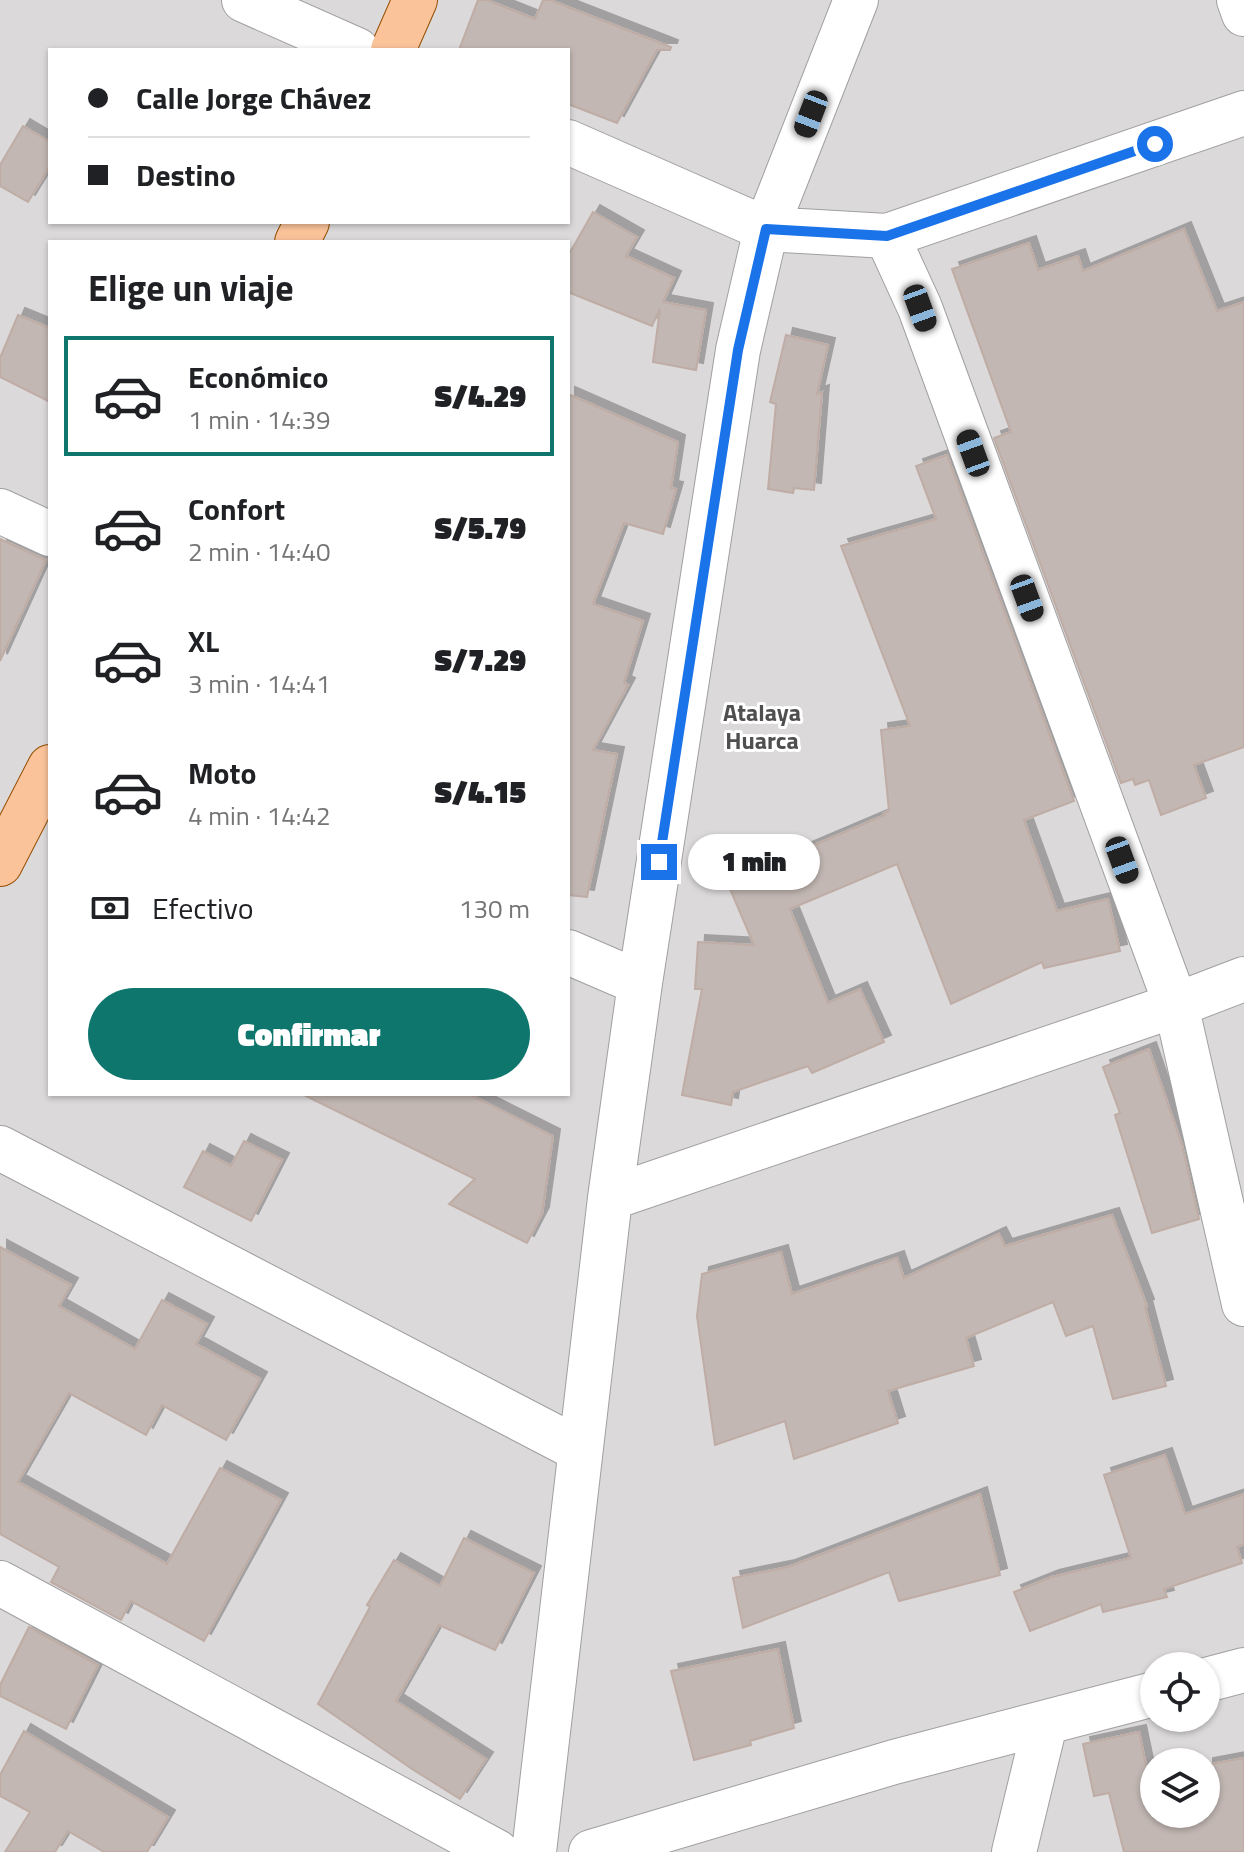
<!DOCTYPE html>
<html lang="es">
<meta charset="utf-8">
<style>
body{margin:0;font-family:"Titillium Web",sans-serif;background:#f6f6f6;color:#202124;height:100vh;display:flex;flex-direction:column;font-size:30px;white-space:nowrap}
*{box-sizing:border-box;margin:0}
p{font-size:26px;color:#757577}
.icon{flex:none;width:44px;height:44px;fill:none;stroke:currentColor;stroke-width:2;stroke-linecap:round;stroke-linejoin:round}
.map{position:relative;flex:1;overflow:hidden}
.side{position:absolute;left:48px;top:240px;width:522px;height:856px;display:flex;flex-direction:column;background:#fff;border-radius:0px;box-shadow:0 2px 6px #0004}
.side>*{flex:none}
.banner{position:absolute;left:48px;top:48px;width:522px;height:176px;border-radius:0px;box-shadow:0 2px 6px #0004;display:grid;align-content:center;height:176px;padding:0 40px;background:#fff}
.buttons{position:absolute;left:1140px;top:1652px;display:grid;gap:16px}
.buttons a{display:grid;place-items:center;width:80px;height:80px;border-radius:50%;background:#fff;box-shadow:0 2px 6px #0004;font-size:40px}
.end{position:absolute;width:36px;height:36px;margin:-18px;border:10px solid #1a73e8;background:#fff;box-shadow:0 0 0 4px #fff}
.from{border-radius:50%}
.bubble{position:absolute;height:56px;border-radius:28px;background:#fff;box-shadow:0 2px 6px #0004;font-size:26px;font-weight:800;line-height:56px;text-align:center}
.car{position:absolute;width:24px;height:48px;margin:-24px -12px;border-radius:10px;box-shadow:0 0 6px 2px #0007;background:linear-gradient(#222 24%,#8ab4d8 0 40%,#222 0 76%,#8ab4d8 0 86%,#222 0)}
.banner b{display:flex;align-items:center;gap:28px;height:76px;font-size:30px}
.banner b+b{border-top:2px solid #e0e0e0}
.banner i{width:20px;height:20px;background:#202124}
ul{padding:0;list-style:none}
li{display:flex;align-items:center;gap:24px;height:120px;margin:0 16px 12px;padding:0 24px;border:4px solid transparent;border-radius:0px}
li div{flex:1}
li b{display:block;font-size:30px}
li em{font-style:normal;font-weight:800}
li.selected{border-color:#0f766e}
li>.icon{width:72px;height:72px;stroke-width:1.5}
h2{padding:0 40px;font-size:36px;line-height:96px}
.pay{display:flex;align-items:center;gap:20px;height:88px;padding:0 40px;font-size:30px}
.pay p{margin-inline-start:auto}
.primary-button{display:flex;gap:16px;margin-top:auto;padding:16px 40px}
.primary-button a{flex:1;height:92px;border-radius:48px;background:#0f766e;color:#fff;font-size:32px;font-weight:800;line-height:92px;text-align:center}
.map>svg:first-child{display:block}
.residential{fill:#dbd9da;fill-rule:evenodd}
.building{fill:#c2b7b2;stroke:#bfaca5;stroke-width:2;filter:url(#shadow)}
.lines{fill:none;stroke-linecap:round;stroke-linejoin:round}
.street-casing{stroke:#a0a0a0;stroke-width:46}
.primary-casing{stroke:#954e00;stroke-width:46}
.street{stroke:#fff;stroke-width:44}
.primary{stroke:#fbc39a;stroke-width:44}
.route{stroke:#1a73e8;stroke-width:10}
.labels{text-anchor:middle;stroke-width:6;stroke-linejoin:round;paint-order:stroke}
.neighbourhood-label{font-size:24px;font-weight:bold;fill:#4f4f4f;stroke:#fff}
</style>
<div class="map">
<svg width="1244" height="1852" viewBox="0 0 1244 1852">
<defs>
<filter id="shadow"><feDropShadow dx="7" dy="-7" stdDeviation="0" flood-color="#0004"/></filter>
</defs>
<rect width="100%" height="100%" fill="#eee8e2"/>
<path class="residential" d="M 0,0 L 1244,0 L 1244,1852 L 0,1852 ZM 50,50 L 568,50 L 568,222 L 50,222 ZM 50,242 L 568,242 L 568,1094 L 50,1094 ZM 1154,1666 L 1206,1666 L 1206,1718 L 1154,1718 ZM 1154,1762 L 1206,1762 L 1206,1814 L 1154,1814 Z"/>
<path class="building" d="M 478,0 L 487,0 L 535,19 L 543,0 L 550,0 L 671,47 L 670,50 L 657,50 L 617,123 L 568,104 L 568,50 L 459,50 Z
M 23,126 L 50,142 L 50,166 L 28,202 L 0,186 L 0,165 Z
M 593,212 L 637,237 L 626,256 L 674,278 L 663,302 L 706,310 L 696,370 L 653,362 L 660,309 L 652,326 L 568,292 L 568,256 Z
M 1184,229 L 1217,311 L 1244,302 L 1244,747 L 1194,765 L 1206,798 L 1161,815 L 1149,780 L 1135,785 L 1133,779 L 1121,783 L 994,438 L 1011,432 L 952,269 L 1029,243 L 1038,270 L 1078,256 L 1083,271 Z
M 18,315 L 50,328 L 50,402 L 0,377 L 0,358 Z
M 786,335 L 828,345 L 817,394 L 822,392 L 814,490 L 794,488 L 793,493 L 768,489 L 776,404 L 770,402 Z
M 568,394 L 678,442 L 671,488 L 676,489 L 663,534 L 624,523 L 593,604 L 643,621 L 624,683 L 628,685 L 593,750 L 617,754 L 587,897 L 568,895 Z
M 947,455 L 1074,801 L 1024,820 L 1057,911 L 1108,899 L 1120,951 L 1044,968 L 1042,962 L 951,1004 L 897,864 L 790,909 L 828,1003 L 860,989 L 884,1042 L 812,1073 L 808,1066 L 733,1092 L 731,1105 L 682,1095 L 702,989 L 695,989 L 698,942 L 754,945 L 727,882 L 885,815 L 884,813 L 889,811 L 881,730 L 910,726 L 841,546 L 936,519 L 916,466 Z
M 0,539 L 46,560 L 0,661 Z
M 1149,1049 L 1182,1145 L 1199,1219 L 1152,1233 L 1115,1115 L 1120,1113 L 1103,1067 Z
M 302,1094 L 469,1094 L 553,1136 L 542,1214 L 527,1243 L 449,1204 L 475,1179 Z
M 244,1141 L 282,1160 L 251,1221 L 184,1187 L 203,1151 L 231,1166 Z
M 1112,1215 L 1147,1306 L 1145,1307 L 1166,1386 L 1113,1399 L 1093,1326 L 1066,1336 L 1053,1302 L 966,1338 L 974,1366 L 888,1391 L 898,1423 L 794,1459 L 785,1421 L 715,1445 L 697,1316 L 702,1274 L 781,1252 L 792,1294 L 897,1258 L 904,1278 L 999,1234 L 1005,1246 Z
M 0,1247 L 71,1285 L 59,1306 L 135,1349 L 162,1300 L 207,1324 L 196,1344 L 260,1379 L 226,1440 L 162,1405 L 146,1435 L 69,1393 L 18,1482 L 167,1564 L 220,1468 L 281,1500 L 204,1641 L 131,1601 L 121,1620 L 51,1582 L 59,1567 L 0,1534 Z
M 1165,1455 L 1185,1514 L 1244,1494 L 1244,1544 L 1237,1547 L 1242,1563 L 1164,1589 L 1167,1597 L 1103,1612 L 1101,1604 L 1030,1631 L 1014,1592 L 1052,1577 L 1131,1558 L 1104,1475 Z
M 980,1494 L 1000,1575 L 899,1601 L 889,1572 L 743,1628 L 733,1578 L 788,1567 Z
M 464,1538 L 534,1573 L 495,1650 L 439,1625 L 396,1701 L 486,1759 L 460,1799 L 412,1769 L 318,1704 L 370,1607 L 367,1605 L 394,1560 L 440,1586 Z
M 29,1627 L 98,1665 L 66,1729 L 0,1696 L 0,1685 Z
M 778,1649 L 794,1728 L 750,1741 L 751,1745 L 694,1760 L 671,1671 Z
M 24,1731 L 168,1817 L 147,1852 L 104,1852 L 68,1831 L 55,1852 L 5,1852 L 30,1812 L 0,1796 L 0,1775 Z
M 1139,1732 L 1148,1775 L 1154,1774 L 1154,1814 L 1206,1814 L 1206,1765 L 1244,1758 L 1244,1852 L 1124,1852 L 1109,1793 L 1094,1796 L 1083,1744 Z"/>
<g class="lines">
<g class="street-casing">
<path id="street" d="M 244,0 L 357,50
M 1239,0 L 1244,14
M 568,142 L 766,229 L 887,236 L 1244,113
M 887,236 L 920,308 L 1176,1005 L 1244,1304
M 0,511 L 50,534
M 568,952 L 640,983
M 0,1148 L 580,1450
M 610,1198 L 1176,1005 L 1244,979
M 0,1583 L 497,1852
M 1206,1680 L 1244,1670
M 534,1852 L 610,1198 L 640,983 L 738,350 L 766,229 L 856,0
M 591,1852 L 894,1762 L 1154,1694
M 1014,1852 L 1045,1724"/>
</g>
<g class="primary-casing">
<path id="primary" d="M 393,50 L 415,0
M 297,242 L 307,222
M 0,864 L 50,767"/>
</g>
<use href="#street" class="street"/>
<use href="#primary" class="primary"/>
</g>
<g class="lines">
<path class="route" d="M 659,862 L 738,350 L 766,229 L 887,236 L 1155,144"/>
</g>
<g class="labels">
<g class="neighbourhood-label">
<text x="762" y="721">Atalaya<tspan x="762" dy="28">Huarca</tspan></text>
</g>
</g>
</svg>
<div class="buttons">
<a><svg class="icon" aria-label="locate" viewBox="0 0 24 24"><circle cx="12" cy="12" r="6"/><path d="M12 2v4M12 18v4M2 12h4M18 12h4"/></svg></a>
<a><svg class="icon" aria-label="layers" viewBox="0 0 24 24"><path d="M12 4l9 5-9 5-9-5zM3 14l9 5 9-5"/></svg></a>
</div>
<i class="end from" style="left:1155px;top:144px"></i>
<i class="end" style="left:659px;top:862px"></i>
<div class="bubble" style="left:688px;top:834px;width:132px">1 min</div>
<i class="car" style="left:811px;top:114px;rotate:201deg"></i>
<i class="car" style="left:920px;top:308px;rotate:160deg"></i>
<i class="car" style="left:973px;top:453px;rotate:340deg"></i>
<i class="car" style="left:1027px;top:598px;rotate:160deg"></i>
<i class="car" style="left:1122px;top:860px;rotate:160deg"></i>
<div class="banner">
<b><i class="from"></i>Calle Jorge Chávez</b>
<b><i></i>Destino</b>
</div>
<section class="side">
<h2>Elige un viaje</h2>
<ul>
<li class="selected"><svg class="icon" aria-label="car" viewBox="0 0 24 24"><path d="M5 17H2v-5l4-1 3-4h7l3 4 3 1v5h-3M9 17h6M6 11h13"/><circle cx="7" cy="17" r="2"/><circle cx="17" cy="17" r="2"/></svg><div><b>Económico</b><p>1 min · 14:39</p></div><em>S/4.29</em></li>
<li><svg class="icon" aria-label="car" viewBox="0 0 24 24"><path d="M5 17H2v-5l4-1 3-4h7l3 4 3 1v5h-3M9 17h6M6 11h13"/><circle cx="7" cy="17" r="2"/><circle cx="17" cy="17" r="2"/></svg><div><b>Confort</b><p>2 min · 14:40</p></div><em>S/5.79</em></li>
<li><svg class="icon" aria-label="car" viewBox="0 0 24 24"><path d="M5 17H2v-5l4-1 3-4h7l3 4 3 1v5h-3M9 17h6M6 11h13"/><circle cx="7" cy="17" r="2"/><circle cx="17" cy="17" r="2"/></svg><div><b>XL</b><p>3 min · 14:41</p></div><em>S/7.29</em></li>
<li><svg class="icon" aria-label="car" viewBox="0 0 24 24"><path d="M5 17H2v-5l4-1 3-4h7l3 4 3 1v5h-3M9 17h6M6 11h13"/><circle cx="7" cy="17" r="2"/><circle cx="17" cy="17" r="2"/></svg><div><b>Moto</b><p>4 min · 14:42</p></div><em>S/4.15</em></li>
</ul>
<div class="pay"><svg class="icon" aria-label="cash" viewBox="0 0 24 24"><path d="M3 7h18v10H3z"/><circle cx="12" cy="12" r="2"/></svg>Efectivo<p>130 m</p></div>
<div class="primary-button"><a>Confirmar</a></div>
</section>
</div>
